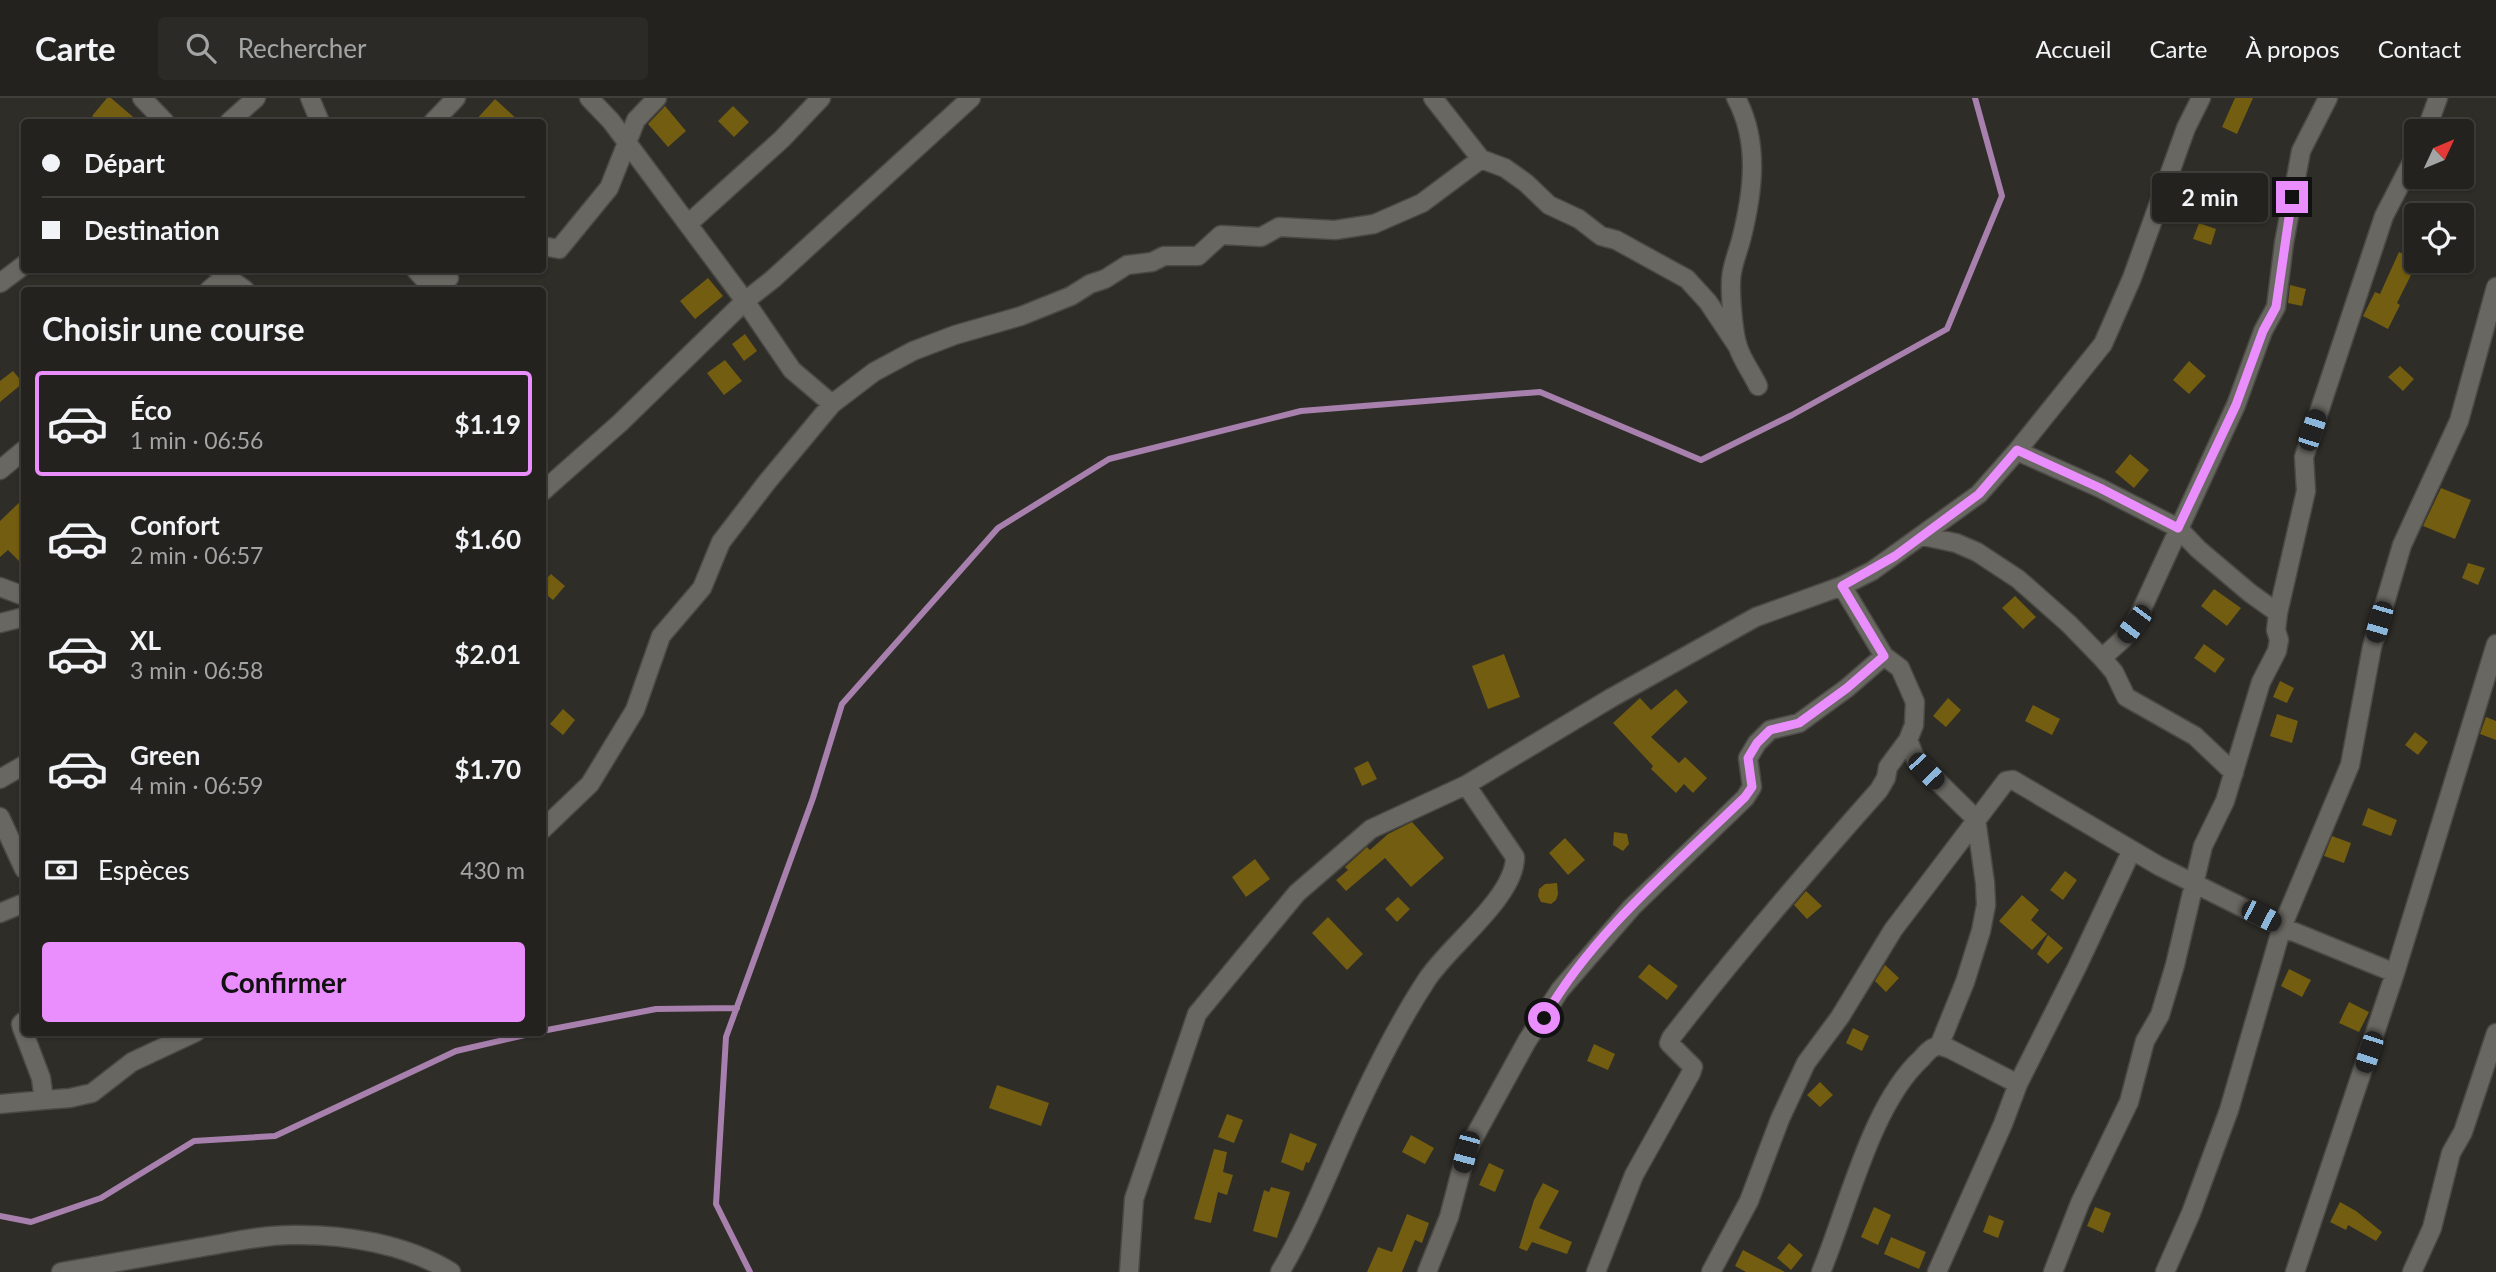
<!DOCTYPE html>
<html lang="fr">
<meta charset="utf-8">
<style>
body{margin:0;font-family:Lato,sans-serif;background:#2b2a27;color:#f1f3f6;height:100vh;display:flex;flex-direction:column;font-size:26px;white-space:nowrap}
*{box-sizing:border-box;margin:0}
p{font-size:23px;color:#a3a4a4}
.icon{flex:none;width:38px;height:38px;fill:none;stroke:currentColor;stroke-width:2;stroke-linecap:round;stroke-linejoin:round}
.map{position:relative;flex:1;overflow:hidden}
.sheet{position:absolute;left:21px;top:189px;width:525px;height:749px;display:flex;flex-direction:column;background:#23221e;border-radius:7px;box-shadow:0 2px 5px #0004,0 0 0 2px #403f3c}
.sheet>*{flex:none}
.banner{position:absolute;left:21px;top:21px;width:525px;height:154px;border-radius:7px;box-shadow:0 2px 5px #0004,0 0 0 2px #403f3c;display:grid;align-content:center;height:154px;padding:0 21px;background:#23221e}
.needle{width:46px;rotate:46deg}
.buttons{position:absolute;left:2404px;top:21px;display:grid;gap:14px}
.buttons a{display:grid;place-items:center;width:70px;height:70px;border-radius:7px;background:#23221e;box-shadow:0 2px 5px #0004,0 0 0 2px #403f3c;font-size:35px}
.end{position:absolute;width:32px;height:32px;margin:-16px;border:9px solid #ea8dfd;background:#111;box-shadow:0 0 0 4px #111}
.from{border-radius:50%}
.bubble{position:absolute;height:49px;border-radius:7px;background:#23221e;box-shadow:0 2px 5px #0004,0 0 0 2px #403f3c;font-size:23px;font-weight:700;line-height:49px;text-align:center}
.car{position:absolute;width:21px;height:42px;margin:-21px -10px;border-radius:9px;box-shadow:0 0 5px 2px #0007;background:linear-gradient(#222 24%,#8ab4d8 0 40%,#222 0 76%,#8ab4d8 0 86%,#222 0)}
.banner b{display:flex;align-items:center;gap:24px;height:66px;font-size:26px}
.banner b+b{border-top:2px solid #403f3c}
.banner i{width:18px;height:18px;background:#f1f3f6}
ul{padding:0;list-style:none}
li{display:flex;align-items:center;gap:21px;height:105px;margin:0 14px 10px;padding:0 7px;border:4px solid transparent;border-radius:7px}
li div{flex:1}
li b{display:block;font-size:26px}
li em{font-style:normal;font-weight:700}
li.on{border-color:#ea8dfd}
li>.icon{width:63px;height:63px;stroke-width:1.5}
h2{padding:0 21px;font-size:32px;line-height:84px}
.pay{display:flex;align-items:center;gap:18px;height:77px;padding:0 21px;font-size:26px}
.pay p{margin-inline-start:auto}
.button{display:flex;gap:14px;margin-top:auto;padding:14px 21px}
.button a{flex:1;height:80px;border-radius:7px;background:#ea8dfd;color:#111;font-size:28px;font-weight:700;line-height:80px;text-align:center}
header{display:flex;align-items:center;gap:42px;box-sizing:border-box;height:98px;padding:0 35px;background:#23221e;border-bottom:2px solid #403f3c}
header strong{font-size:33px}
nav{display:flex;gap:38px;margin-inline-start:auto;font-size:24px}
.search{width:490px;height:63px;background:#2b2a27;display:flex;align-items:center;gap:18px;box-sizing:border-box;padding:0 24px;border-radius:7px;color:#a3a4a4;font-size:26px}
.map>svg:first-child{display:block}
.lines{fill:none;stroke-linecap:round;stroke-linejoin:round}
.stream{stroke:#a780ad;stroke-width:6}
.building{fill:#725d10}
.street-casing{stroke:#4a4945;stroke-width:21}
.street{stroke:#696761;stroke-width:18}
.route{stroke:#ea8dfd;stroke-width:9}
</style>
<header>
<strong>Carte</strong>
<div class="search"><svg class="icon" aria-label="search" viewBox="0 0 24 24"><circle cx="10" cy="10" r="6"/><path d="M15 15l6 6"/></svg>Rechercher</div>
<nav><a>Accueil</a><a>Carte</a><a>À propos</a><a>Contact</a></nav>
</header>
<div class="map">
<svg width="2496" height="1174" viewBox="0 0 2496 1174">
<rect width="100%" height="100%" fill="#2f2d28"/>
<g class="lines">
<path class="stream" d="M 542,933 L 656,911 L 737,910
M 0,1118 L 31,1124 L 101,1100 L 194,1043 L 275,1038 L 456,953 L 538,934
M 750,1174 L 716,1106 L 726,939 L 813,700 L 842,606 L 998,430 L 1109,361 L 1301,313 L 1540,294 L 1701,362 L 1792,317 L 1947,231 L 2002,98 L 1975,0"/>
</g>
<path class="building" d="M 107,0 L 111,0 L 139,24 L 101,24 L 92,18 Z
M 2235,0 L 2253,0 L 2237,36 L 2222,29 Z
M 495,1 L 520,24 L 474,24 Z
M 665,8 L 686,33 L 668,49 L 648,26 Z
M 733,8 L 749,24 L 734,39 L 718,23 Z
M 2199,125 L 2216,131 L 2211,147 L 2193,141 Z
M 2399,154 L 2418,163 L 2397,205 L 2400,207 L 2388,231 L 2363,218 L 2375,194 L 2380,196 Z
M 708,180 L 723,198 L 695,221 L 680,203 Z
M 2290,187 L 2306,191 L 2302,208 L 2288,205 Z
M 745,236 L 757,253 L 744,263 L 732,246 Z
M 725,262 L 742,283 L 724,297 L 707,275 Z
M 2189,263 L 2206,278 L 2189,296 L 2173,282 Z
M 2400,268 L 2414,281 L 2403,293 L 2388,279 Z
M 13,273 L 23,285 L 0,304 L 0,283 Z
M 2130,356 L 2149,372 L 2134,390 L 2115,374 Z
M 2441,390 L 2471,402 L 2455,441 L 2423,428 Z
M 24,400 L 24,468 L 8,452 L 0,459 L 0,423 Z
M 2468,465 L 2485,470 L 2478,487 L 2462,480 Z
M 551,476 L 565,488 L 553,502 L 542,493 L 542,485 Z
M 2214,491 L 2241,510 L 2227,528 L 2201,508 Z
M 2015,498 L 2036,519 L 2023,531 L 2002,510 Z
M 2204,546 L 2225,561 L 2215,575 L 2194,560 Z
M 1504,556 L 1520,599 L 1488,611 L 1472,568 Z
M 2280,583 L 2294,590 L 2287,605 L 2273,599 Z
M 1676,591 L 1688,604 L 1651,639 L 1679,665 L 1685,659 L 1707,680 L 1693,695 L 1684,686 L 1676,695 L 1651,671 L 1653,668 L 1613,625 L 1640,600 L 1651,612 Z
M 1948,600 L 1961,612 L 1946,629 L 1933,618 Z
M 2033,607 L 2060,621 L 2052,637 L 2025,623 Z
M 563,611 L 575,622 L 563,637 L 550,626 Z
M 2277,616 L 2298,623 L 2292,645 L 2270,638 Z
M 2486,619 L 2496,623 L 2496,642 L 2480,636 Z
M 2415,634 L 2428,644 L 2418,657 L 2405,647 Z
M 1368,663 L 1377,681 L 1362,688 L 1354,670 Z
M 2368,710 L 2397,722 L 2391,738 L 2362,727 Z
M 1412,724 L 1444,760 L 1411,789 L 1385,760 L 1346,793 L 1336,782 L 1348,772 L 1345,769 L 1367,749 L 1370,752 L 1388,736 Z
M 1614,734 L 1627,736 L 1629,746 L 1623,753 L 1613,747 Z
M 2332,738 L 2351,745 L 2344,765 L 2324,758 Z
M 1565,740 L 1585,762 L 1568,777 L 1549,755 Z
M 1255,761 L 1270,781 L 1246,799 L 1232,779 Z
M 2065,773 L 2077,782 L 2063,802 L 2050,792 Z
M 1557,785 L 1558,796 L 1556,802 L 1551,806 L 1541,804 L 1538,798 L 1539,791 L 1545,786 Z
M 1806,793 L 1822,808 L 1807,821 L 1794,807 Z
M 2022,797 L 2039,812 L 2031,822 L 2047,836 L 2032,852 L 1999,823 Z
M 1398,799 L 1410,811 L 1397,824 L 1385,811 Z
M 1328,819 L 1363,856 L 1347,872 L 1312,835 Z
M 2048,837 L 2063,850 L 2048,866 L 2037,856 Z
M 1649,866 L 1678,888 L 1667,902 L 1638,879 Z
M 1885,867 L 1899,880 L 1886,894 L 1875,883 Z
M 2289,871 L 2311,882 L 2302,899 L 2281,888 Z
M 2349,904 L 2369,914 L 2359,934 L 2339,925 Z
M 1853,930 L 1869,938 L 1862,953 L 1846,945 Z
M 1594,946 L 1615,956 L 1608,972 L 1587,963 Z
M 1820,984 L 1833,997 L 1820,1009 L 1807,997 Z
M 997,987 L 1049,1005 L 1041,1028 L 989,1010 Z
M 1227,1016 L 1243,1022 L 1234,1045 L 1218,1039 Z
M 1290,1035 L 1317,1046 L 1309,1065 L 1306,1064 L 1303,1073 L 1281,1064 Z
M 1411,1037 L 1434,1050 L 1425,1066 L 1402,1054 Z
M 1214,1051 L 1227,1054 L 1223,1074 L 1233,1077 L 1227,1097 L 1218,1094 L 1211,1125 L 1194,1121 Z
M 1489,1065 L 1504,1072 L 1495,1094 L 1479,1087 Z
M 1543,1085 L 1559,1093 L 1539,1130 L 1572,1144 L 1567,1156 L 1532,1144 L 1527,1153 L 1519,1150 L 1534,1102 Z
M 1271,1089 L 1290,1094 L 1277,1140 L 1253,1133 L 1264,1092 L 1269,1094 Z
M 2340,1104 L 2356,1113 L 2382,1134 L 2376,1143 L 2348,1127 L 2346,1132 L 2330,1124 Z
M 1874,1109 L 1891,1117 L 1878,1147 L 1861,1139 Z
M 2095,1109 L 2111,1115 L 2103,1135 L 2087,1128 Z
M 1407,1116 L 1429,1125 L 1422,1145 L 1415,1142 L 1402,1174 L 1367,1174 L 1378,1149 L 1392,1154 Z
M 1989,1117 L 2004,1123 L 1998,1140 L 1983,1134 Z
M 1891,1139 L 1926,1154 L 1919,1171 L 1884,1156 Z
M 1789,1145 L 1803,1157 L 1791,1172 L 1777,1160 Z
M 1743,1152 L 1785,1174 L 1746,1174 L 1735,1168 Z"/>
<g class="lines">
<g class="street-casing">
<path id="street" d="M 142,0 L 165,24
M 310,0 L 320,24
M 589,0 L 611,23 L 745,203 L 792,272 L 832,306
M 1433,0 L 1481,61 L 1505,70 L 1526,85 L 1549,107 L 1579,121 L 1601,138 L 1616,142 L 1687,181 L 1708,204 L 1738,249
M 1736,0 C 1760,44 1753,95 1741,142 C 1738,153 1734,163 1732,174 C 1729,189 1733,234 1738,249 C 1742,262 1752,275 1758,288
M 229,24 L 256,0
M 433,24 L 456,0
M 2426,33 L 2438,0
M 688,126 L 782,41 L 821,0
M 542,148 L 559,151 L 609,90 L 636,22 L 657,0
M 218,172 L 245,192
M 416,172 L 424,181 L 449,180
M 0,185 L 24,167
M 209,192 L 233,172
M 2017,353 L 2100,390 L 2178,430 L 2198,451 L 2250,495 L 2278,515
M 0,372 L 24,352
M 542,394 L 620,325 L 745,203 L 773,181 L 971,0
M 1923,438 L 1956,445 L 1977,454 L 2018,481 L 2069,526 L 2102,560 L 2114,574 L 2126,599 L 2195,638 L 2234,675
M 0,489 L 24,498
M 0,525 L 24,519
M 2102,560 L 2123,541 L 2135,526 L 2236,307 L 2263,233 L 2276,209 L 2284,145 L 2301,53 L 2328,0
M 1908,642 L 1916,662 L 1976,721 L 1985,785 L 1986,807 L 1981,833 L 1965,884 L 1939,948
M 0,681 L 24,667
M 0,719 L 24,771
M 542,732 L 590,686 L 635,612 L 661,538 L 702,490 L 721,444 L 767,384 L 832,306 L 874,274 L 913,253 L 955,237 L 1021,218 L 1071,198 L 1090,186 L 1105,181 L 1127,167 L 1152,164 L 1164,158 L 1198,158 L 1221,137 L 1261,139 L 1279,129 L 1335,132 L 1374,126 L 1422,105 L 1481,61
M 0,815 L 24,805
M 44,1002 L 70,1000 L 92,995 L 132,964 L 196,934
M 0,1006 L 44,1002 L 41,980 L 22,930 L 21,926 L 24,923
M 61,1174 C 107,1166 152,1158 197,1150 C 228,1145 261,1137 292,1137 C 345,1136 406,1146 451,1174
M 1129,1174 L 1134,1101 L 1197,916 L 1297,795 L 1371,731 L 1466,687 L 1611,600 L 1756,519 L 1842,488 L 1872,473 L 1979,396 L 2017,353 L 2103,246 L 2132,180 L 2186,30 L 2201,0
M 1280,1174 C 1304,1134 1321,1092 1340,1049 C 1365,992 1392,935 1426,883 C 1447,849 1515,800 1515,759 L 1466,687
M 1427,1174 L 1449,1119 L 1466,1054 L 1527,943 L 1560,892 L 1632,809 L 1745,700 L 1752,689 L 1748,660 L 1757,645 L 1770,632 L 1799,625 L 1847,590 L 1884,558
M 1596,1174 L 1634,1077 L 1691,975 L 1693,969 L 1669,945 L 1671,940 C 1737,855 1807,773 1879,692 L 1886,680 L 1888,669 L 1908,642 L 1914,627 L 1915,604 L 1900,570 L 1884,558 L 1842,488
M 1711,1174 L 1749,1103 L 1780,1021 L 1806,965 L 1840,919 L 1893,832 L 2006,683 L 2013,682 L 2159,768 L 2282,829 L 2395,875
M 1821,1174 C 1848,1110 1871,1006 1922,960 C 1926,955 1932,948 1939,948 C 1943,948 1946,950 1950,951 L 2018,986
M 1937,1174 L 2003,1026 L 2018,986 L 2077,869 L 2131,754
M 2053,1174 L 2080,1105 L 2129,1004 L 2145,943 L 2160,917 L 2175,867 L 2203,748 L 2225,703 L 2261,584 L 2277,553 L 2279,542 L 2276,532 L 2278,515 L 2306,393 L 2304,359 L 2384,118 L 2417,54
M 2165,1174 L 2191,1115 L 2229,1012 L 2282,829 L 2350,667 L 2372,549 L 2402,447 L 2459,323 L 2496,189
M 2295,1174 L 2395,875 L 2496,546
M 2412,1174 L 2432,1130 L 2451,1055 L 2463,1034 L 2496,935"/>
</g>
<use href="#street" class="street"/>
</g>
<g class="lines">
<path class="route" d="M 1544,920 C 1593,834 1674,768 1745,699 L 1752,689 L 1748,660 L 1757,645 L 1770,632 L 1799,625 L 1847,590 L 1884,558 L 1842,488 L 1895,458 L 1979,396 L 2017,352 L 2100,390 L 2178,430 L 2236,307 L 2263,233 L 2276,209 L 2292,99"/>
</g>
</svg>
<div class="buttons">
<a><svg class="needle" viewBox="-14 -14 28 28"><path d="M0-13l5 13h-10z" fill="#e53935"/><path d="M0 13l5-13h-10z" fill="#a3a4a4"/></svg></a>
<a><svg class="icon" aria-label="locate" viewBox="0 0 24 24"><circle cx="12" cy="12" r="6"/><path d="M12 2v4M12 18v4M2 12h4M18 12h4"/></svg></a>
</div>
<i class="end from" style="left:1544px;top:920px"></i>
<i class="end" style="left:2292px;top:99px"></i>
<div class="bubble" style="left:2152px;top:75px;width:116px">2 min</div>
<i class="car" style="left:2312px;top:332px;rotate:18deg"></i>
<i class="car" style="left:2379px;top:524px;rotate:196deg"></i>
<i class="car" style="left:2134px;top:526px;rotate:217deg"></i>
<i class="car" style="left:1926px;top:673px;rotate:136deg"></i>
<i class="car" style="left:2261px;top:818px;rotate:117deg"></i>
<i class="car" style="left:2369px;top:954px;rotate:198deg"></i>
<i class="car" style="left:1466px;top:1054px;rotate:195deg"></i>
<div class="banner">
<b><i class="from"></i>Départ</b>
<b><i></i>Destination</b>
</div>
<section class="sheet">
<h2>Choisir une course</h2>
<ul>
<li class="on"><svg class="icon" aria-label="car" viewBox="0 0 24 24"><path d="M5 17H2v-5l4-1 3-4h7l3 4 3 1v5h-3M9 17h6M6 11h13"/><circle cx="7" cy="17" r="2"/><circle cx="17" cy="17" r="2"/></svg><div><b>Éco</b><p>1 min · 06:56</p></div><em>$1.19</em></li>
<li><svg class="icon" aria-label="car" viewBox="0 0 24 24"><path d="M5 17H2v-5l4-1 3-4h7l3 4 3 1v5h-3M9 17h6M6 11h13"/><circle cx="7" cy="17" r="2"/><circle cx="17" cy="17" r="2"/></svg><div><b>Confort</b><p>2 min · 06:57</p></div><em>$1.60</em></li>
<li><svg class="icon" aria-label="car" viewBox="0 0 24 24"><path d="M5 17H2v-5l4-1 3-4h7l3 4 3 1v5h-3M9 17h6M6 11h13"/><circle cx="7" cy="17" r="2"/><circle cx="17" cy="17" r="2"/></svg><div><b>XL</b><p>3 min · 06:58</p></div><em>$2.01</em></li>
<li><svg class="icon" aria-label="car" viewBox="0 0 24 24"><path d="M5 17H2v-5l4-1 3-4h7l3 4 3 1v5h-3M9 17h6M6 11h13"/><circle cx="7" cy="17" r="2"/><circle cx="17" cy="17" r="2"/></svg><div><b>Green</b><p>4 min · 06:59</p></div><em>$1.70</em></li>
</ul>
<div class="pay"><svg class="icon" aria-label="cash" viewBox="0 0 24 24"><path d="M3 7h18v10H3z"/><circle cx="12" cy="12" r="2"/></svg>Espèces<p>430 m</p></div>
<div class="button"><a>Confirmer</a></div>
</section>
</div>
